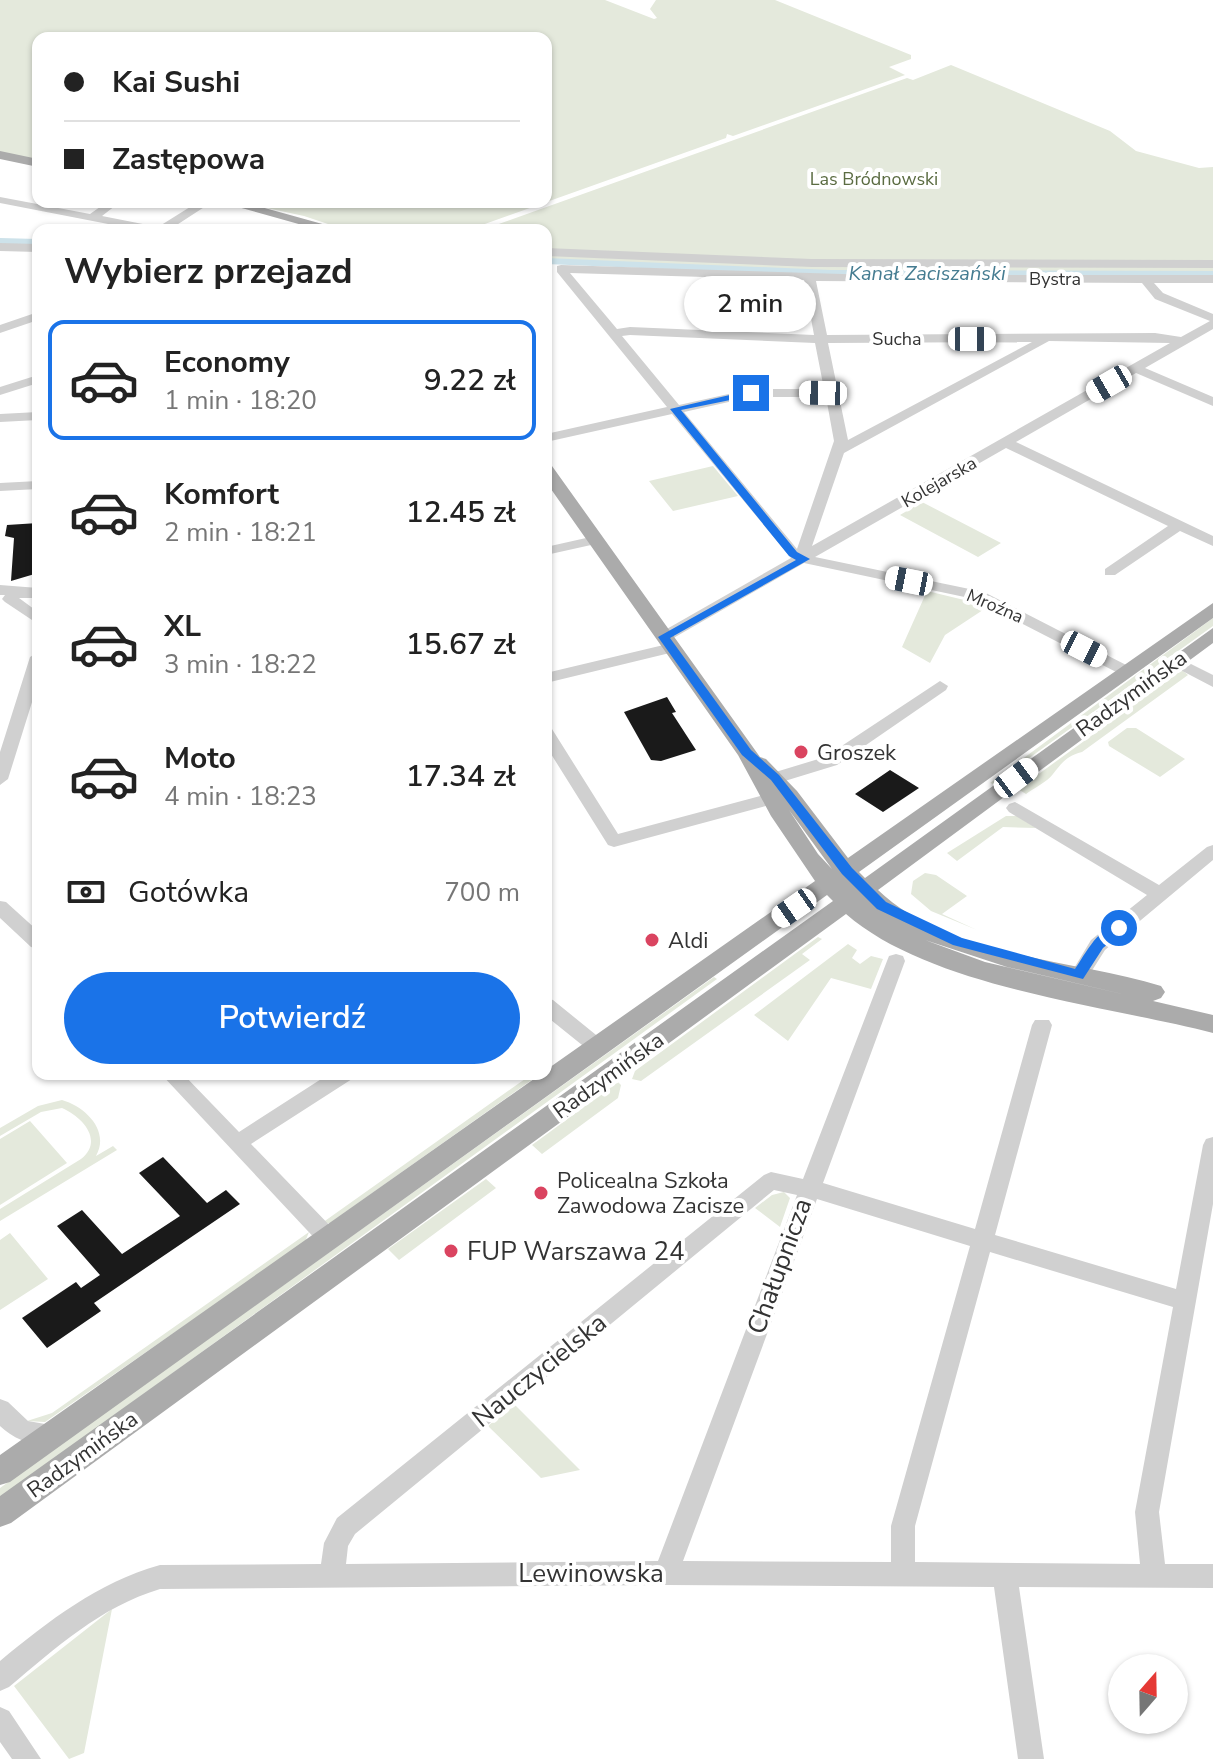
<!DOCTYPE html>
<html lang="pl">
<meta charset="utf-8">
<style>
body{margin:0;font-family:"Nunito Sans",sans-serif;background:#f6f6f6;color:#222;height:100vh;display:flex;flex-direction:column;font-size:30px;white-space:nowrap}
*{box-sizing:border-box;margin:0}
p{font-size:26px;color:#767676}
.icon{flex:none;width:44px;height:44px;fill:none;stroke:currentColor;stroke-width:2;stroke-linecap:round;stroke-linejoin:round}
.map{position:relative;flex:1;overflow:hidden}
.panel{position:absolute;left:32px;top:224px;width:520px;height:856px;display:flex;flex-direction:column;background:#fff;border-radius:16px;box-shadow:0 2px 6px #0004}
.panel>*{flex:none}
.guide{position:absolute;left:32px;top:32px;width:520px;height:176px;border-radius:16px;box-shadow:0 2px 6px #0004;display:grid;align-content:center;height:176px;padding:0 32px;background:#fff}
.needle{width:52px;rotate:20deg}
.tools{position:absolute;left:1108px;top:1654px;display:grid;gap:16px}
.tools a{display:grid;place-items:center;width:80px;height:80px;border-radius:50%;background:#fff;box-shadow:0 2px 6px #0004;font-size:40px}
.end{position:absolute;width:36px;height:36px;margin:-18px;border:10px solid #1a73e8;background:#fff;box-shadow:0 0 0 4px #fff}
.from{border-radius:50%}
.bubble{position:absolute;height:56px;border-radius:28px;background:#fff;box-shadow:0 2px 6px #0004;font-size:26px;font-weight:600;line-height:56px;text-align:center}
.car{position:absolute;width:24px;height:48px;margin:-24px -12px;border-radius:10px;box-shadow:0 0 6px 2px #0007;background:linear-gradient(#fff 24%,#345 0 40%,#fff 0 76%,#345 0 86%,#fff 0)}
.guide b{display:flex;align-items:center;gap:28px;height:76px;font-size:30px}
.guide b+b{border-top:2px solid #e0e0e0}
.guide i{width:20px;height:20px;background:#222}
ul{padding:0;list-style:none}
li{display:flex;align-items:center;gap:24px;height:120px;margin:0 16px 12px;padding:0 16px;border:4px solid transparent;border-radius:16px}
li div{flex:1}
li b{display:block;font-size:30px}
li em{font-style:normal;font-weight:600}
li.selected{border-color:#1a73e8}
li>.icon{width:72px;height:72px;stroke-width:1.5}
h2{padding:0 32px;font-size:36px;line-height:96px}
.pay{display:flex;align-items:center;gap:20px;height:88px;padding:0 32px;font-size:30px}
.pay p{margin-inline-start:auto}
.action{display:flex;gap:16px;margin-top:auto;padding:16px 32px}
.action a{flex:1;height:92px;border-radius:48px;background:#1a73e8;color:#fff;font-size:32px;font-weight:600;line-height:92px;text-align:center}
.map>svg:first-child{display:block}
.green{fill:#e4e9dc}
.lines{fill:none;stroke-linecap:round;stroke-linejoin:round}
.canal{fill:#cde2ea;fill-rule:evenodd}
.building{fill:#1a1a1a}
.minor{fill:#d0d0d0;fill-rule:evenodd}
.major{fill:#ababab;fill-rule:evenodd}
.route{fill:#1a73e8}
.poi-dot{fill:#da4460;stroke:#fff;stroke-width:3}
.labels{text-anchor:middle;stroke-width:8;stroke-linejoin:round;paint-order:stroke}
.far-park-label{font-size:18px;fill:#5b6c42;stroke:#fff}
.far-street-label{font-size:18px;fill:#333;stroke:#fff}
.far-water-label{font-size:20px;font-style:italic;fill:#457c91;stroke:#fff}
.street-label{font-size:22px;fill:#333;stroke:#fff}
.poi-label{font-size:22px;fill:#333;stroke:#fff;text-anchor:start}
.near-poi-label{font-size:26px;fill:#333;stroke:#fff;text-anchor:start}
.near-street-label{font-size:26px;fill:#333;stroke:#fff}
</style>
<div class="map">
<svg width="1213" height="1759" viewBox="0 0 1213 1759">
<rect width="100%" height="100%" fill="#fff"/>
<path class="green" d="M 0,0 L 605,0 L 654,19 L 657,18 L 650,9 L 656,0 L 775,0 L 911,55 L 911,59 L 889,67 L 905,75 L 733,136 L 727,134 L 726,138 L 468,230 L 346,230 L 304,216 L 239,202 L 546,202 L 546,38 L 38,38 L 38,160 L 0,153 Z
M 951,65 L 1110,131 L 1136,151 L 1199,168 L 1213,167 L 1213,273 L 838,273 L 546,261 L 546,230 L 482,230 L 907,78 L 913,80 Z
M 713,466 L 738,496 L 673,511 L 649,481 Z
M 922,502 L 1001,543 L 978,557 L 900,515 Z
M 927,591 L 989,606 L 945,635 L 930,663 L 902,647 Z
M 1213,618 L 1213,626 L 993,784 L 990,783 Z
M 1182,670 L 1188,675 L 1082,752 C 1066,756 1062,763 1053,774 C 1047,782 1034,788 1026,794 L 1018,789 Z
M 1127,728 L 1136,728 L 1185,759 L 1160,777 L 1109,746 L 1108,742 Z
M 1006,816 L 1017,816 L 1036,828 L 1003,827 L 957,861 L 947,853 Z
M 925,873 L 936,875 L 967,896 L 942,914 L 977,930 L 931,911 L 911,894 L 913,881 Z
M 818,937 L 822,939 L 802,954 L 810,960 L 641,1081 L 632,1079 L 635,1071 Z
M 848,944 L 857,950 L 852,958 L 860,964 L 871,956 L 883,959 L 871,989 L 831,978 L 788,1041 L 754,1015 Z
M 714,977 L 717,979 L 0,1498 L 0,1488 Z
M 532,1074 L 540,1074 L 330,1223 L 322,1223 Z
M 618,1082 L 621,1085 L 618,1098 L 542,1154 L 532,1145 Z
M 62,1100 C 86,1107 110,1131 96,1156 L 113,1146 L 117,1150 L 0,1221 L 0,1209 L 81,1159 C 104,1141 83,1117 62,1108 L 41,1112 L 0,1136 L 0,1128 L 38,1106 Z
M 30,1121 L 67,1163 L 0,1205 L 0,1139 Z
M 486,1179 L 496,1188 L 399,1260 L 388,1249 Z
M 784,1192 L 790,1198 L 780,1227 L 755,1208 L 772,1195 Z
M 309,1232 L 305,1242 L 45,1422 L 27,1421 L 52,1413 Z
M 10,1233 L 48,1279 L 0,1310 L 0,1240 Z
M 514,1404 L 580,1470 L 541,1478 L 488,1426 Z
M 112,1609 L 84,1753 L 69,1759 L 14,1686 Z"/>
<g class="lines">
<path class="canal" d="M 0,238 L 38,239 L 38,245 L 0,244 Z
M 546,258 L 831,270 L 1213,271 L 1213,277 L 831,276 L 546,264 Z"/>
</g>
<path class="building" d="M 38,523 L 38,573 L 11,581 L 14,538 L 5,536 L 7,525 Z
M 667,697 L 676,712 L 672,713 L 696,750 L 661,761 L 651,760 L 624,712 Z
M 890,770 L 919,788 L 883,812 L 855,794 Z
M 163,1157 L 207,1203 L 226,1190 L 240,1204 L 94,1303 L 101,1311 L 47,1348 L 22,1318 L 76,1282 L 81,1288 L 100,1275 L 57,1226 L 82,1210 L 122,1254 L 180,1216 L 139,1173 Z"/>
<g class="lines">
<path class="minor" d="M 0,197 L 90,214 L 107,202 L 120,202 L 102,216 L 158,227 L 198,202 L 212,202 L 169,230 L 139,230 L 0,203 Z
M 0,243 L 38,244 L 38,252 L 0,251 Z
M 546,248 L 812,259 L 1213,260 L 1213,268 L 812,267 L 546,256 Z
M 561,265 L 875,275 L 1213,275 L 1213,283 L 1154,283 L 1163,293 L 1213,314 L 1213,329 L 1145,368 L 1213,397 L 1213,406 L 1136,373 L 1016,442 L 1213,536 L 1213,546 L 1180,531 L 1115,575 L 1105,575 L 1105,569 L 1168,526 L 1006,448 L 815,557 L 984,592 L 1132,668 L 1134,671 L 1132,674 L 1120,674 L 974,599 L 804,563 L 670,640 L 658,640 L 656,637 L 658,634 L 791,558 L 672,414 L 546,442 L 546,434 L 667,407 L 557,272 L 557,266 ZM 570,273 L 804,280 L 814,335 L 630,327 L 617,329 ZM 816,281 L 1142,283 L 1155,299 L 1210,321 L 1181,337 L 1155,333 L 827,335 ZM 630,335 L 815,343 L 824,389 L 751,389 L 679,405 L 622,336 ZM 1049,341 L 1170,343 L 812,546 L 844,453 ZM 1032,342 L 848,440 L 828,343 ZM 751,397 L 826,397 L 834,441 L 797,549 L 684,412 Z
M 38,312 L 38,320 L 0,333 L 0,325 Z
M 38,375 L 38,383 L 0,395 L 0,387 Z
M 38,412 L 38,420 L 0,422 L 0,414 Z
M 38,481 L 38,489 L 0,491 L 0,483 Z
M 595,536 L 602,540 L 600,543 L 546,555 L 546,547 Z
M 0,585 L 38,588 L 38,598 L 19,598 L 38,612 L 38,624 L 5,602 L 2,599 L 5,595 L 0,595 Z
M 672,643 L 678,645 L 680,648 L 678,651 L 546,683 L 546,673 Z
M 38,652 L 38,683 L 8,779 L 0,785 L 0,752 L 30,657 Z
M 1175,656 L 1213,675 L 1213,687 L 1169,664 L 1167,661 L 1169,658 Z
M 940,681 L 948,686 L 946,690 L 837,765 L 775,784 L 767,778 L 769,774 L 825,757 Z
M 546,728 L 552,729 L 618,834 L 771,793 L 780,799 L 777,803 L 614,847 L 608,845 L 546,746 Z
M 1015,802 L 1159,885 L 1207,847 L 1213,845 L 1213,860 L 1105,950 L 1086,980 L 1072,980 L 1070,975 L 1091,940 L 1147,895 L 1009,812 L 1006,808 L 1009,804 Z
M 0,901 L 6,902 L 38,931 L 38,949 L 31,947 L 0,918 Z
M 896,954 L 903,956 L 905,961 L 823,1183 L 975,1229 L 1032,1025 L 1035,1020 L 1049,1020 L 1052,1025 L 995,1235 L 1176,1289 L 1203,1145 L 1206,1139 L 1213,1137 L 1213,1204 L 1159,1512 L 1165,1564 L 1213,1564 L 1213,1588 L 1019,1587 L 1044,1759 L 1018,1759 L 994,1587 L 666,1585 L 160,1589 C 100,1607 56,1648 9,1687 L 0,1691 L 0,1661 C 50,1620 97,1583 160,1565 L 321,1564 L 324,1543 L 337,1518 L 764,1175 L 771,1172 L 803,1179 L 887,961 L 889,956 ZM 774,1190 L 797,1195 L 658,1561 L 346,1564 L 348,1546 L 355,1534 ZM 817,1199 L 970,1246 L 891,1526 L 891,1562 L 683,1561 ZM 990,1252 L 1173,1307 L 1135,1512 L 1140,1564 L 915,1562 L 915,1526 Z
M 546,998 L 553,1000 L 606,1043 L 609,1048 L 606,1053 L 592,1053 L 546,1016 Z
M 161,1074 L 183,1074 L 239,1132 L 329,1074 L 355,1074 L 352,1079 L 251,1144 L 336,1232 L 339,1238 L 336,1244 L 328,1247 L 320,1244 Z
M 0,1399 L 8,1402 L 28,1421 L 62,1427 L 66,1435 L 62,1443 C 42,1450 15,1441 0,1426 Z
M 0,1707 L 9,1711 L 41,1759 L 12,1759 L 0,1742 Z"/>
<path class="major" d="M 0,151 L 38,159 L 38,167 L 0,159 Z
M 220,202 L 243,202 L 344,230 L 320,230 Z
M 546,465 L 552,466 L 760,757 L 766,759 L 797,791 L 848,858 L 1213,603 L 1213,618 L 859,872 L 865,878 L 1213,628 L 1213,643 L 878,890 C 948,957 1073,959 1161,986 L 1165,992 L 1161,998 L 1153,1001 L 1213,1015 L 1213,1033 C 1105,1005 931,988 846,914 L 11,1523 L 0,1527 L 0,1496 L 833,901 L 827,895 L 10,1482 L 0,1485 L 0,1455 L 541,1074 L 546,1074 L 546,1070 L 815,881 L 771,816 L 738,755 L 546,482 ZM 789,810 L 832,869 L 818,854 ZM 925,940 L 1007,967 L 1135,997 L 985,962 Z"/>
</g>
<path class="route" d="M 751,390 L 755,395 L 681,410 L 797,552 L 810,559 L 670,638 L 751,750 L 779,775 L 852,868 L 886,902 L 962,938 L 1075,969 C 1086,953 1101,922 1123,925 L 1123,932 L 1103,948 L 1083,979 L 953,945 L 877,909 L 842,874 L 771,780 L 742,755 L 658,637 L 796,560 L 789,556 L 670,409 Z"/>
<g class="poi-dot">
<circle cx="801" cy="752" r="8"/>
<circle cx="652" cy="940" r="8"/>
<circle cx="541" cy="1193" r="8"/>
<circle cx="451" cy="1251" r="8"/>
</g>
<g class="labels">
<g class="far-park-label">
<text x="874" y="185">Las Bródnowski</text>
</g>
<g class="far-street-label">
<text x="1055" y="285">Bystra</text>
<text x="897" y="345">Sucha</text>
<text transform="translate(939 482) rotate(-30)" y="6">Kolejarska</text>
<text transform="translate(995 606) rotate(23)" y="6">Mroźna</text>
</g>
<g class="far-water-label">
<text x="927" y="280">Kanał Zaciszański</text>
</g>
<g class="street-label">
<text transform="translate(1131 693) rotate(-36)" y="8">Radzymińska</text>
<text transform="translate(608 1075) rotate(-36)" y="8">Radzymińska</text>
<text transform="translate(82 1454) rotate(-36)" y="8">Radzymińska</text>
</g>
<g class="poi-label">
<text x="817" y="760">Groszek</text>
<text x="668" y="948">Aldi</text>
<text x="557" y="1188">Policealna Szkoła<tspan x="557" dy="25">Zawodowa Zacisze</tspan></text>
</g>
<g class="near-poi-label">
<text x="467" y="1260">FUP Warszawa 24</text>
</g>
<g class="near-street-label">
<text transform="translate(779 1266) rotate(-70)" y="9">Chałupnicza</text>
<text transform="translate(539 1370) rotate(-39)" y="9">Nauczycielska</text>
<text x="591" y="1582">Lewinowska</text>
</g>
</g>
</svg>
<div class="tools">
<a><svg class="needle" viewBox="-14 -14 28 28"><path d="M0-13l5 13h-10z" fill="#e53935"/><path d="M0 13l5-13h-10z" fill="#767676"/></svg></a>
</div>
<i class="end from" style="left:1119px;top:928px"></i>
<i class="end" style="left:751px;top:393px"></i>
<div class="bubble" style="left:684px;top:276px;width:132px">2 min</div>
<i class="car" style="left:972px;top:339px;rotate:90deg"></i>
<i class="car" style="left:1109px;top:384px;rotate:240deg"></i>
<i class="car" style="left:823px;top:393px;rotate:271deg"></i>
<i class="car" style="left:909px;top:581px;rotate:281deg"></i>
<i class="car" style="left:1084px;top:649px;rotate:117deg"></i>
<i class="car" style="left:1016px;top:778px;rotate:53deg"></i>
<i class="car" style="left:794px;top:908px;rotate:235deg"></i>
<div class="guide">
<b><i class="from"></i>Kai Sushi</b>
<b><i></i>Zastępowa</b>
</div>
<section class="panel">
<h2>Wybierz przejazd</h2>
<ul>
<li class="selected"><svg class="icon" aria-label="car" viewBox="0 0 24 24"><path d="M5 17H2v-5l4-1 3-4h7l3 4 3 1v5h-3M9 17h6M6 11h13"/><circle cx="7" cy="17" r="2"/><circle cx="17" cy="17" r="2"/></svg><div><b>Economy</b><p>1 min · 18:20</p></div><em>9.22 zł</em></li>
<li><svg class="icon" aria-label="car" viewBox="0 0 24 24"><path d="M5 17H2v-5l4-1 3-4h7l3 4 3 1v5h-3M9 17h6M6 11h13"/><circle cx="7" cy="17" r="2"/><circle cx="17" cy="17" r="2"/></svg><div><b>Komfort</b><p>2 min · 18:21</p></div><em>12.45 zł</em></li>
<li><svg class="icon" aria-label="car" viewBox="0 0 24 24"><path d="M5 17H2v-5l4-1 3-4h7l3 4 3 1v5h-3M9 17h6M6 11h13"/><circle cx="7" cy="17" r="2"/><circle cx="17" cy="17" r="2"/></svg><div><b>XL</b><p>3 min · 18:22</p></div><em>15.67 zł</em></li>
<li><svg class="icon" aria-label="car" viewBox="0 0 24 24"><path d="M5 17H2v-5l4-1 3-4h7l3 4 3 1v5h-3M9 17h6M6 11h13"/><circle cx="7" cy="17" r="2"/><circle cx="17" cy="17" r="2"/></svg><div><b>Moto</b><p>4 min · 18:23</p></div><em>17.34 zł</em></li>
</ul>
<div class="pay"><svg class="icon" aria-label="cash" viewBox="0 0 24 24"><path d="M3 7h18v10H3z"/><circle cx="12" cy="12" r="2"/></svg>Gotówka<p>700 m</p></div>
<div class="action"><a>Potwierdź</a></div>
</section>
</div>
